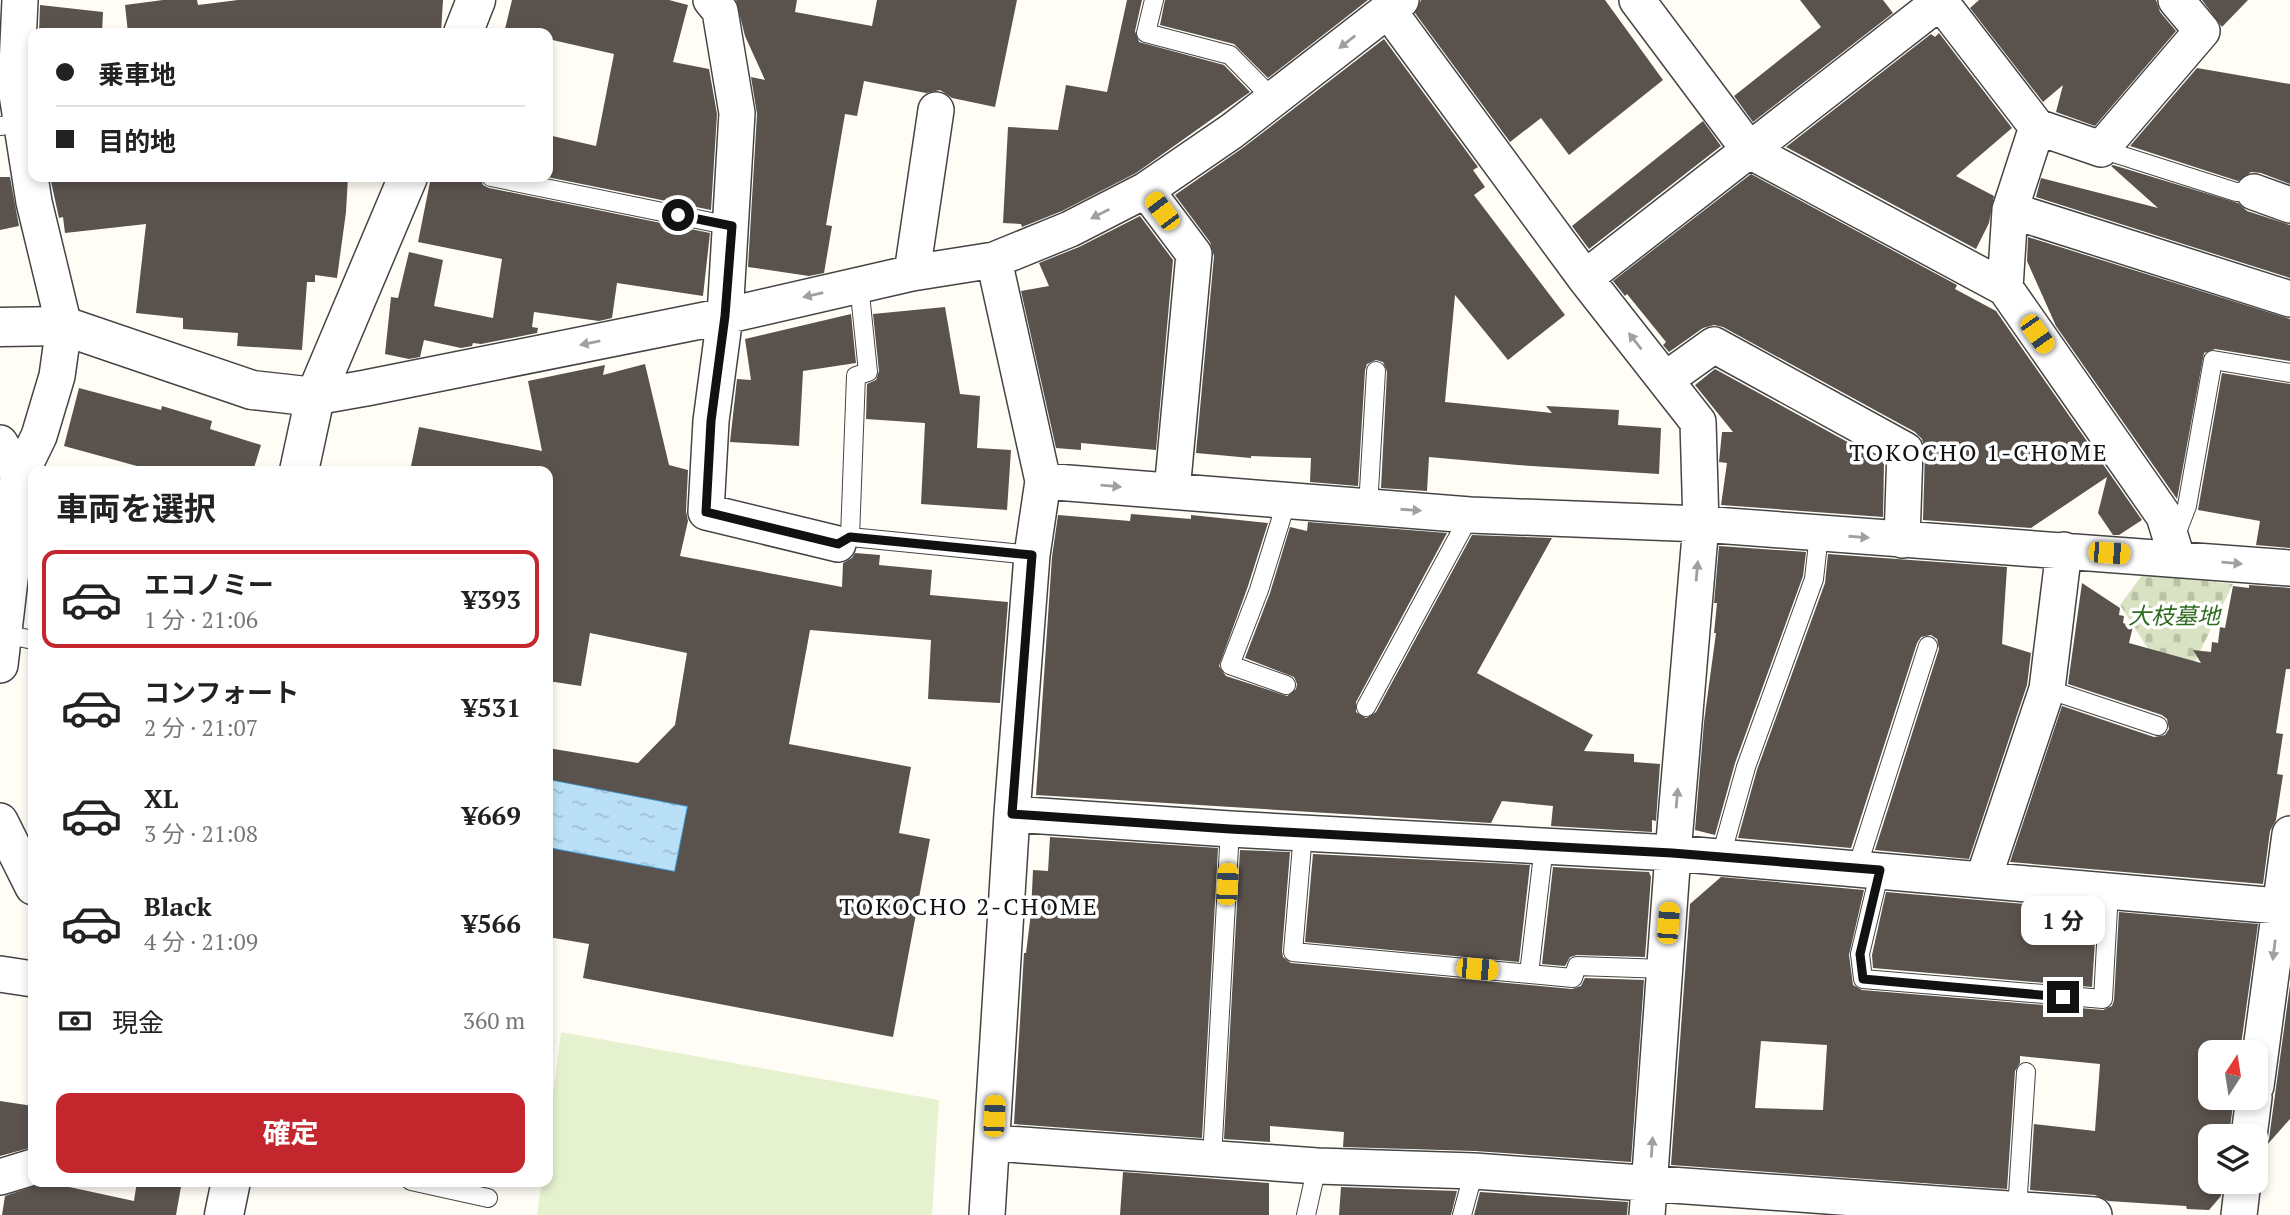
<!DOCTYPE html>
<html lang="ja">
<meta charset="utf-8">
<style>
body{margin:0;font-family:"PT Serif","Noto Sans JP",serif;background:#f6f6f6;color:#222;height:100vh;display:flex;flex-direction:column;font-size:26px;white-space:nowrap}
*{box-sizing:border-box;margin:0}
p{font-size:23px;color:#767676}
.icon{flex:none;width:38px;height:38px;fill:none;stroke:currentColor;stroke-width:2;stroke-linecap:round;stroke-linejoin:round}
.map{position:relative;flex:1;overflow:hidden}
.details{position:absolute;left:28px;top:466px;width:525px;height:721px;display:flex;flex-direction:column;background:#fff;border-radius:14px;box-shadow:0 4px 10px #0003}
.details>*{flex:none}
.hud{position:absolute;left:28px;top:28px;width:525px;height:154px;border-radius:14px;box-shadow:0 4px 10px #0003;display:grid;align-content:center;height:154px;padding:0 28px;background:#fff}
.needle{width:46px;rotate:12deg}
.tools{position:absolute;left:2198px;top:1040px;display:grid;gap:14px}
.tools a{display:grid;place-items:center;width:70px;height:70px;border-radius:14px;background:#fff;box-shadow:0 4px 10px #0003;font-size:35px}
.end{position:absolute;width:32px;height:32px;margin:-16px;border:9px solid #111;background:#fff;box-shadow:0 0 0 4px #fff}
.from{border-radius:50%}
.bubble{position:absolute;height:49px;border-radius:14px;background:#fff;box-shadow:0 4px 10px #0003;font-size:23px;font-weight:700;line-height:49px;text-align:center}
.car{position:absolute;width:21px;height:42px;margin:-21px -10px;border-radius:9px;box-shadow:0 0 5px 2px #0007;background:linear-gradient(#f5c518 24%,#345 0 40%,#f5c518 0 76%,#345 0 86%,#f5c518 0)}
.hud b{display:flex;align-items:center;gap:24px;height:66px;font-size:26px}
.hud b+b{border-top:2px solid #e0e0e0}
.hud i{width:18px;height:18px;background:#222}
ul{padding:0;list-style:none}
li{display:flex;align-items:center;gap:21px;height:98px;margin:0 14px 10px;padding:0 14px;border:4px solid transparent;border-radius:14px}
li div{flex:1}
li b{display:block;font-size:26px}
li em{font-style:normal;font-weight:700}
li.active{border-color:#c4262e}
li>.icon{width:63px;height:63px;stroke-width:1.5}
h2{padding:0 28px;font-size:32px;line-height:84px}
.pay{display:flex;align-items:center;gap:18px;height:77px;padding:0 28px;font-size:26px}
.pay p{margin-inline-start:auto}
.button{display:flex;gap:14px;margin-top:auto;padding:14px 28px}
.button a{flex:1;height:80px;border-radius:14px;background:#c4262e;color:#fff;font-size:28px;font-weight:700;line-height:80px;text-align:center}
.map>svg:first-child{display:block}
.cemetery{fill:url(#cemetery-stones)}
.pitch{fill:#e6f2cf}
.water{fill:url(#water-ripples);stroke:#3f96cf;stroke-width:2}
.building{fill:#5a524d;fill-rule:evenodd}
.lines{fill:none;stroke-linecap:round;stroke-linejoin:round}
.service-casing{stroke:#444;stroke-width:20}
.minor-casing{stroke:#444;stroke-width:38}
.tertiary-casing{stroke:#444;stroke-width:41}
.service{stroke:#fff;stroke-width:18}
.minor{stroke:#fff;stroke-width:35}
.tertiary{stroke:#fff;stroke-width:38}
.oneway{fill:#a0a0a0}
.route{stroke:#111;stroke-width:9}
.labels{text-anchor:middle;stroke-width:7;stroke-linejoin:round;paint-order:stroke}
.park-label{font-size:23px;font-style:italic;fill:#2f6b1f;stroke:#fff}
.neighbourhood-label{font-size:24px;letter-spacing:2px;fill:#111;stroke:#fff}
</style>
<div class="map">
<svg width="2290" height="1215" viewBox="0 0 2290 1215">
<defs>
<pattern id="cemetery-stones" width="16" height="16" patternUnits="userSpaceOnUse" patternTransform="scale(1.75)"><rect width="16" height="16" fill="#d9e3c4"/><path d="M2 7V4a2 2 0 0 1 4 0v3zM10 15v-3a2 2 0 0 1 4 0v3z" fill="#b9c2a7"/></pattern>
<pattern id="water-ripples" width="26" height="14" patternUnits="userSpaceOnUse" patternTransform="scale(1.75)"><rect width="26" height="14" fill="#b9e0f7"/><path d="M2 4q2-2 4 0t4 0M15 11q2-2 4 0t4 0" fill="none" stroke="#9ebfd3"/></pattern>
</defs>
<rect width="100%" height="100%" fill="#fffdf5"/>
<path class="cemetery" d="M 2143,574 L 2233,584 L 2182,688 L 2172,686 L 2120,605 Z"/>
<path class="pitch" d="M 561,1032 L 939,1100 L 932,1215 L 537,1215 L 542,1181 L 548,1181 L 548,1135 Z"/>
<path class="water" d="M 549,779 L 688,806 L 675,872 L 548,848 Z"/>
<path class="building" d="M 163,0 L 197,0 L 198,5 L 238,0 L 443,0 L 441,33 L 128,33 L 125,5 Z
M 512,0 L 669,0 L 688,5 L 673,62 L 709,69 L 717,114 L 711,210 L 547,177 L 548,135 L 596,146 L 614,54 L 548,39 L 548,33 L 504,33 Z
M 736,0 L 797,0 L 795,12 L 872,26 L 877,0 L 1017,0 L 995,107 L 952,98 L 940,90 L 926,93 L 864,81 L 857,116 L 845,114 L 826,225 L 832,226 L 824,273 L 809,276 L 748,267 L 757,114 L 751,77 L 765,80 L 745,36 Z
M 1127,0 L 1142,0 L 1135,31 L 1139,42 L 1224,65 L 1250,92 L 1136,173 L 1062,211 L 1022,227 L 1021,224 L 1003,223 L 1008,127 L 1058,130 L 1066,85 L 1107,92 Z
M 1165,0 L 1368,0 L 1268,78 L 1234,44 L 1160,25 Z
M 1421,0 L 1605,0 L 1663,80 L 1569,155 L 1541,118 L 1510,142 L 1415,13 Z
M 1800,0 L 1883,0 L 1893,13 L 1753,122 L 1734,96 L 1821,27 Z
M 1979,0 L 2156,0 L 2160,12 L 2176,31 L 2095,126 L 2056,112 L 2063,85 L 2043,102 L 1970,8 Z
M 2202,0 L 2248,0 L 2222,27 Z
M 40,5 L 103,12 L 102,33 L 39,33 Z
M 1939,33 L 2012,128 L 1956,176 L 1994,196 L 1989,223 L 1976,249 L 1786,147 L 1931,34 L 1935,37 Z
M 1384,39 L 1478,167 L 1473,170 L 1485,187 L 1474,195 L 1565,315 L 1508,360 L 1455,295 L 1445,402 L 1552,413 L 1546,406 L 1619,410 L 1618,425 L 1661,428 L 1659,474 L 1518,465 L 1429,457 L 1427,491 L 1381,488 L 1387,372 L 1383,362 L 1376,360 L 1367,364 L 1365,370 L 1358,486 L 1310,482 L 1311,458 L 1251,456 L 1251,458 L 1196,453 L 1214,256 L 1210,242 L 1175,195 L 1244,147 Z
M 2197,68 L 2290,84 L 2290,184 L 2261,173 L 2251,172 L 2238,181 L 2130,146 Z
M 1703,121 L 1721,146 L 1589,249 L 1572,226 Z
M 2113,165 L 2238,203 L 2247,211 L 2290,225 L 2290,278 L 2036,197 L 2041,178 L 2158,208 L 2111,166 Z
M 1751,174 L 1957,285 L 1955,289 L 1996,311 L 2142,520 L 2119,535 L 2113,535 L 2098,513 L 2107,477 L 2031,528 L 1923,520 L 1925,451 L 1922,439 L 1915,432 L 1723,327 L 1714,325 L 1703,328 L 1669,352 L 1663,345 L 1666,342 L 1627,294 L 1625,296 L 1613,281 Z
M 0,177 L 10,177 L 19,226 L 0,230 Z
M 50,177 L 348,177 L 346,212 L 337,278 L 315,275 L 315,282 L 307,282 L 302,350 L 237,346 L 238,333 L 183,329 L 183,318 L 136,313 L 146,224 L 65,233 L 63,217 L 59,218 Z
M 431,177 L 480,177 L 483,185 L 489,188 L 710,233 L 703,296 L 617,283 L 612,318 L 599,321 L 534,312 L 532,327 L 538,328 L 537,333 L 481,344 L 473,343 L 472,346 L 461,348 L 424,340 L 420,357 L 409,359 L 385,354 L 391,297 L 398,298 L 409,252 L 443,260 L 434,306 L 493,318 L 502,259 L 418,242 Z
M 1140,216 L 1173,260 L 1156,450 L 1081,443 L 1081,450 L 1056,448 L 1021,291 L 1049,286 L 1039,263 L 1079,247 Z
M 2028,237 L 2290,319 L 2290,361 L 2215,349 L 2204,353 L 2177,499 L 2056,326 L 2027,261 Z
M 945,307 L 960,394 L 980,396 L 977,448 L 1011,450 L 1007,510 L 921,504 L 925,423 L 866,419 L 867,384 L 876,380 L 879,371 L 873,314 Z
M 851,314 L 856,363 L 803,371 L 799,446 L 730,442 L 737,379 L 751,380 L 745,339 Z
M 645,364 L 669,465 L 688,470 L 686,511 L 688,521 L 680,556 L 842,587 L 843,563 L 852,558 L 855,553 L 880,555 L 879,565 L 932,570 L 930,595 L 1008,602 L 1000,703 L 928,699 L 931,640 L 810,630 L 789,744 L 911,767 L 899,833 L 930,839 L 893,1037 L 583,978 L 589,944 L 548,937 L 548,848 L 675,872 L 688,806 L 548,779 L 548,748 L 638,763 L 675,725 L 687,653 L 590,633 L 581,686 L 548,681 L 548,471 L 410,471 L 419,427 L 542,451 L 528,381 L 605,365 L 603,375 Z
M 1715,369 L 1884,462 L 1883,517 L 1721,505 L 1727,463 L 1719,462 L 1722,432 L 1733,432 L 1695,385 Z
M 2222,373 L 2290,384 L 2290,548 L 2256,545 L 2260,521 L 2198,510 Z
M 79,388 L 161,410 L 162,406 L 212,421 L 210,429 L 261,445 L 253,471 L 155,471 L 64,446 Z
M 1131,514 L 1191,519 L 1191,515 L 1268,523 L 1248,586 L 1219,666 L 1226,676 L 1287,696 L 1296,689 L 1297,684 L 1294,677 L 1245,658 L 1270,593 L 1290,527 L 1307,531 L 1308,522 L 1447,533 L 1356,702 L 1356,712 L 1366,718 L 1376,712 L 1472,535 L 1552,538 L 1477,673 L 1593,735 L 1584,751 L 1634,754 L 1634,762 L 1660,764 L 1656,821 L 1652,820 L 1652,832 L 1551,826 L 1553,806 L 1502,801 L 1491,823 L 1036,795 L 1052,557 L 1058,515 L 1130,521 Z
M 1719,546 L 1806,552 L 1803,576 L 1735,763 L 1715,835 L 1695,830 L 1704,722 L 1716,633 L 1714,633 L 1717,603 L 1714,603 Z
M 1828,554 L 2007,567 L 2002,644 L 2031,653 L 2027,685 L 1969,859 L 1875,850 L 1939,649 L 1937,639 L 1931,635 L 1921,637 L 1917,643 L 1851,848 L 1738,838 L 1757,770 L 1825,583 Z
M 2082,583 L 2120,608 L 2119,615 L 2124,616 L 2123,623 L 2133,626 L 2129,643 L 2201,663 L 2193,650 L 2211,652 L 2212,642 L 2218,643 L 2220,627 L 2225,628 L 2233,586 L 2249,588 L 2249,585 L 2290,588 L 2290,669 L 2286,669 L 2276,733 L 2283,734 L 2277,774 L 2283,775 L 2276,820 L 2270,831 L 2263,884 L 2010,862 L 2062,706 L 2154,737 L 2165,735 L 2169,729 L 2167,719 L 2162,715 L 2068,684 Z
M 1050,837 L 1218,848 L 1202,1138 L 1014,1124 L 1024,953 L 1026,953 L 1031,913 L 1033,870 L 1048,871 Z
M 1240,850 L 1290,852 L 1282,951 L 1283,957 L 1291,963 L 1572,989 L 1581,986 L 1585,978 L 1644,980 L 1631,1162 L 1475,1151 L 1343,1147 L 1344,1132 L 1270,1126 L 1270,1142 L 1224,1139 Z
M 1313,854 L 1530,865 L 1519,962 L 1305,942 Z
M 1553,867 L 1649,872 L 1651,877 L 1645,957 L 1577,955 L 1570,957 L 1565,966 L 1542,964 Z
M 1721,877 L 1864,890 L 1849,955 L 1853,985 L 1862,990 L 2103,1010 L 2112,1006 L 2114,1000 L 2119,912 L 2258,924 L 2240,1052 L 2210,1052 L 2210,1097 L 2234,1097 L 2229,1136 L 2210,1136 L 2210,1181 L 2223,1181 L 2221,1196 L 2209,1210 L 2187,1209 L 2186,1206 L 2108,1201 L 2095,1195 L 2030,1190 L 2034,1124 L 2095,1131 L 2100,1064 L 2020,1056 L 2020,1063 L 2015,1071 L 2007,1189 L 1671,1165 L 1690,904 ZM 1761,1041 L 1827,1045 L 1823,1110 L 1755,1108 Z
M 1886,892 L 2097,910 L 2092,987 L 1873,968 L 1872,955 Z
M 2290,985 L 2290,1119 L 2266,1146 L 2269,1139 Z
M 0,1101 L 33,1106 L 33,1147 L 0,1156 Z
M 1123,1172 L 1269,1183 L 1269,1215 L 1120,1215 Z
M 137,1181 L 182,1181 L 176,1215 L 2,1215 L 5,1196 L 46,1182 L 134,1201 Z
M 1341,1187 L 1457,1191 L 1451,1215 L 1339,1215 Z
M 1480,1192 L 1628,1202 L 1627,1215 L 1474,1215 Z"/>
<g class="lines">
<g class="service-casing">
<path id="service" d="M 1154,0 L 1146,33 L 1230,55 L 1273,99
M 0,126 L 21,123
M 2101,149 L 2236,192 L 2254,192
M 491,177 L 731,226
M 1368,507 L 1376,371
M 850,537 L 856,376 L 868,372 L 859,284
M 2175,537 L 2187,506 L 2213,360 L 2290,373
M 841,542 L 850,537 L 1032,555
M 4,634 L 33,640
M 1286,685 L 1230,665 L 1259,590 L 1287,500
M 2047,689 L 2158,726
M 1366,707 L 1470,515
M 1303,833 L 1293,952 L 1573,978 L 1577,966 L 1665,969
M 1721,856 L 1746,767 L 1814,579 L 1819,534
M 1857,868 L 1928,646
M 1880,870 L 1860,954 L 1863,979 L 2103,999 L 2109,891
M 1529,974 L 1544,846
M 1212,1159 L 1230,829
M 411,1181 L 488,1198
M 2017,1210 L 2026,1072
M 1306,1215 L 1317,1166
M 1462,1215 L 1474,1171"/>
</g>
<g class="minor-casing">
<path id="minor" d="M 711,0 L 720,11 L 737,113 L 725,316 L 711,421 L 706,512 L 838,544
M 1637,0 L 1750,151 L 2005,288
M 1939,0 L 2037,127 L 2010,210 L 2005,288 L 2164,516 L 2177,558
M 1388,10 L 1585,278 L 1698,422 L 1701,524 L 1673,853 L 1647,1215
M 2037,127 L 2101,149 L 2202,31 L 2176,0
M 1146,190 L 1194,254 L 1172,491
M 2254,192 L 2290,205
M 2010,210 L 2290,299
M 912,273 L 936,110
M 1585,278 L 1942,0
M 1665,380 L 1714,345 L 1905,450 L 1902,540
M 315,397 L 366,388 L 725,316 L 912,273 L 994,260 L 1070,229 L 1146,190 L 1232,131 L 1401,0
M 0,443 L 18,473 L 13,554 L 0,665
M 18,479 L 39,436 L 57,376 L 64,326 L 34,202 L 16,88 L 20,0
M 1043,481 L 1470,515 L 1701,524 L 2290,568
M 1012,814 L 1230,829 L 1673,853 L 2290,907
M 0,821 L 33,887
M 1983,880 L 2047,689 L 2064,550
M 0,974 L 33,979
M 2256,1086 L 2290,834
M 2249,1136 L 2254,1097
M 993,1143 L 1317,1166 L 1474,1171 L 2094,1215
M 0,1177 L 33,1167
M 987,1215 L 1012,814 L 1032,555 L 1043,481 L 994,260
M 2239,1215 L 2243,1181"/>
</g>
<g class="tertiary-casing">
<path id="tertiary" d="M 463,33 L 476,0
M 0,327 L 64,326 L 252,390 L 315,397 L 299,471
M 315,397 L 408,177
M 224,1215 L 231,1181"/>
</g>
<use href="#service" class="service"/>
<use href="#minor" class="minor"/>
<use href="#tertiary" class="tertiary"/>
</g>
<defs><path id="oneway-solid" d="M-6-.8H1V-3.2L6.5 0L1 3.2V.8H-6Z" transform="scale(1.75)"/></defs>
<g class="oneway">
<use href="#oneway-solid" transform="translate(1347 42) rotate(142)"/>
<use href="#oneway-solid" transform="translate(1100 214) rotate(153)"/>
<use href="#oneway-solid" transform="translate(813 295) rotate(167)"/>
<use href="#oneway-solid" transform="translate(1635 341) rotate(-128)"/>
<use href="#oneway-solid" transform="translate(590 343) rotate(169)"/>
<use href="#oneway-solid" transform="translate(1111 486) rotate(5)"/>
<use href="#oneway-solid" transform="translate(1411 510) rotate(4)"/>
<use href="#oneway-solid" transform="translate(1859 537) rotate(4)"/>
<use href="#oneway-solid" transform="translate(2232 563) rotate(5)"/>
<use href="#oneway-solid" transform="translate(1697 571) rotate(-85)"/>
<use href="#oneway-solid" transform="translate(1677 798) rotate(-85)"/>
<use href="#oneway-solid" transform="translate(2274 950) rotate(97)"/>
<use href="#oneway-solid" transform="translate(1652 1147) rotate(-86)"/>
</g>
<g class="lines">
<path class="route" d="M 678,215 L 732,226 L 725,316 L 711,421 L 706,512 L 838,544 L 850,537 L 1032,555 L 1012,814 L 1230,829 L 1672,853 L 1880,870 L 1860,954 L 1863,979 L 2063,997"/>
</g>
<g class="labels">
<g class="park-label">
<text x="2174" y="624">大枝墓地</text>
</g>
<g class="neighbourhood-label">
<text x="1979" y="461">TOKOCHO 1-CHOME</text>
<text x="969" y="915">TOKOCHO 2-CHOME</text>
</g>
</g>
</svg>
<div class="tools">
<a><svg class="needle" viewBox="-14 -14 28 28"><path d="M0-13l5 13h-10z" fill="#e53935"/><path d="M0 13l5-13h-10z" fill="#767676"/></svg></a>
<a><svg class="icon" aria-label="layers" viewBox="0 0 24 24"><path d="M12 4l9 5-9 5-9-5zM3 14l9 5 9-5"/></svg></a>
</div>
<i class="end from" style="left:678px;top:215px"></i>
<i class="end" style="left:2063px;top:997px"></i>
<div class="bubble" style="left:2021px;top:896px;width:84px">1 分</div>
<i class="car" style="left:1162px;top:211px;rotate:323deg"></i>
<i class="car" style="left:2037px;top:334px;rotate:145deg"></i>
<i class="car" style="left:2109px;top:553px;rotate:94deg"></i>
<i class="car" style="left:1227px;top:884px;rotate:3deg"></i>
<i class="car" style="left:1668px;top:923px;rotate:4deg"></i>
<i class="car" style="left:1477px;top:969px;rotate:95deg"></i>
<i class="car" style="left:994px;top:1116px;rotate:3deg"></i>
<div class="hud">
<b><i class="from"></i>乗車地</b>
<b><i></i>目的地</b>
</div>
<section class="details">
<h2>車両を選択</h2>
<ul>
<li class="active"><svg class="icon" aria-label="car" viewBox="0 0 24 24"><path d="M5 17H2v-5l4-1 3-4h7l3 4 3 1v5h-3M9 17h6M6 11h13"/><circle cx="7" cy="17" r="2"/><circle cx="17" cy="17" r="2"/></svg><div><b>エコノミー</b><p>1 分 · 21:06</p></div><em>¥393</em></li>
<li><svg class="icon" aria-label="car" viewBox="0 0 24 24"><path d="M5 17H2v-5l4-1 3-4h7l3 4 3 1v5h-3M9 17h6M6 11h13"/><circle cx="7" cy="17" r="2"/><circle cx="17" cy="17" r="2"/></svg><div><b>コンフォート</b><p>2 分 · 21:07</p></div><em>¥531</em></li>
<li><svg class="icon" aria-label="car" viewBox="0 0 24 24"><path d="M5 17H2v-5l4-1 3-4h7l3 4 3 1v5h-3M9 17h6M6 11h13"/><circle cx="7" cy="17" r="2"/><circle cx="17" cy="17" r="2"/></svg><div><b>XL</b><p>3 分 · 21:08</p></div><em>¥669</em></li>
<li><svg class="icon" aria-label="car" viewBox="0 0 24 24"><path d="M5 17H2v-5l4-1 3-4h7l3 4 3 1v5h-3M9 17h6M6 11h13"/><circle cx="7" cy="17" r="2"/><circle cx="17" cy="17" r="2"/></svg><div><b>Black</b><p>4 分 · 21:09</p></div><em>¥566</em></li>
</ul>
<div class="pay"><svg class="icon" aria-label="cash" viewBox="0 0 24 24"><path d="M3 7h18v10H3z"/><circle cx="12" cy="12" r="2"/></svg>現金<p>360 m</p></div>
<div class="button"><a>確定</a></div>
</section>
</div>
